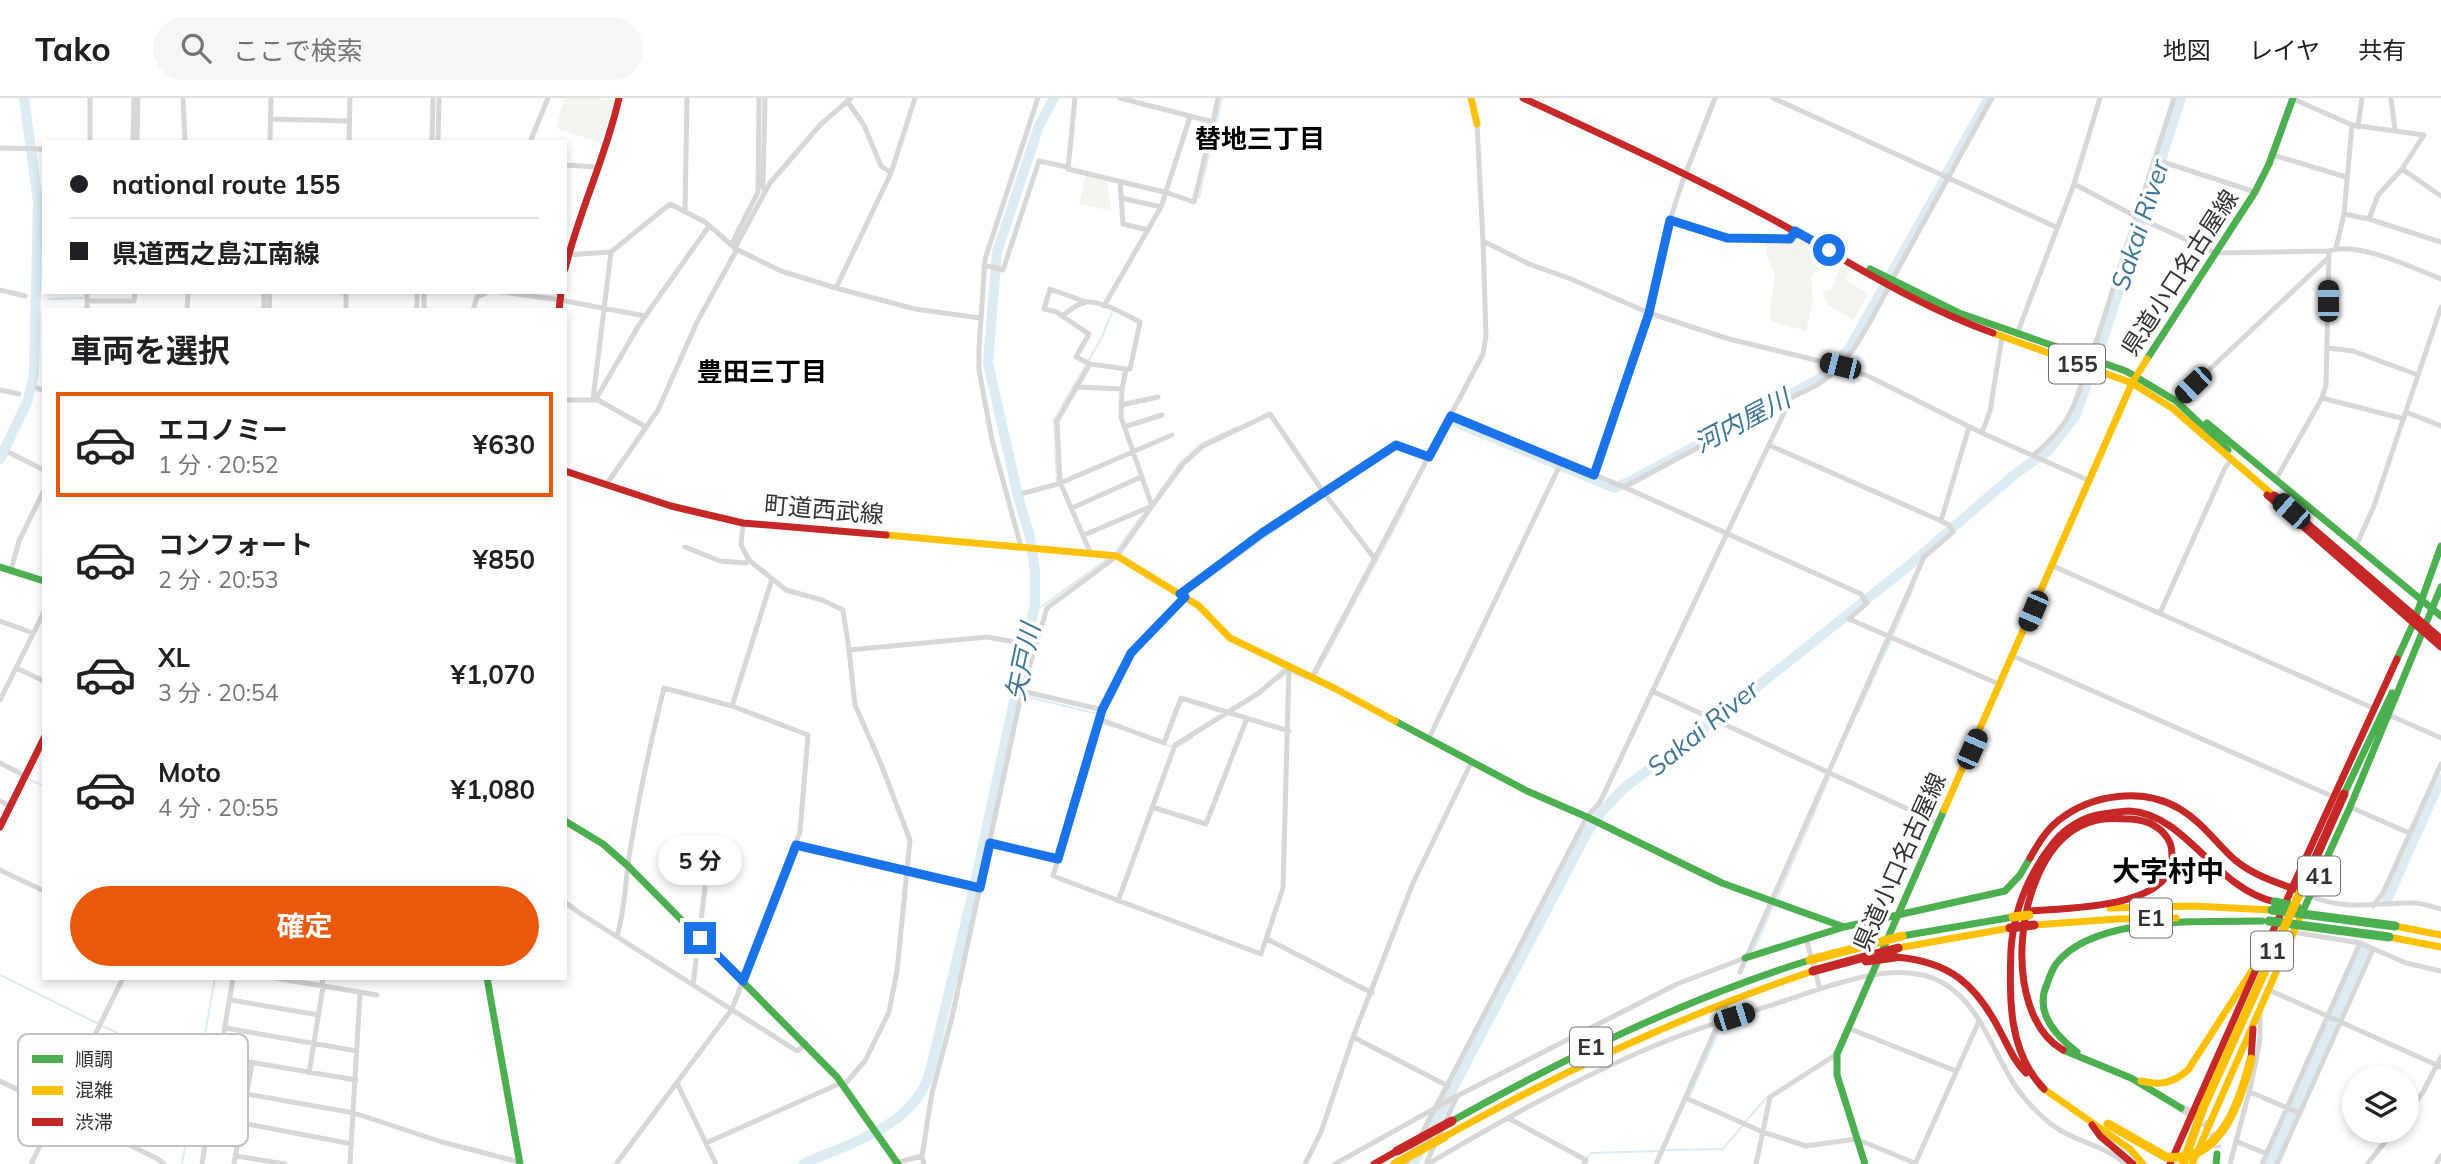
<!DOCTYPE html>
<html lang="ja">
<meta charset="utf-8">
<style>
body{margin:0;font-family:Mulish,"Noto Sans JP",sans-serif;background:#f6f6f6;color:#202124;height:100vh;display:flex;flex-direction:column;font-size:26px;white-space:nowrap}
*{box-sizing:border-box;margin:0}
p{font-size:23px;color:#757577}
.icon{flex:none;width:38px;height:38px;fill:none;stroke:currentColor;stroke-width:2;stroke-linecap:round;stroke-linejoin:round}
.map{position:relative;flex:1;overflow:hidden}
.drawer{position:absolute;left:42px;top:210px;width:525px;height:672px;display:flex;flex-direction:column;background:#fff;border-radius:0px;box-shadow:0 4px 10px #0003}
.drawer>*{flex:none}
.hud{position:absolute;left:42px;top:42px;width:525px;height:154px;border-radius:0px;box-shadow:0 4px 10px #0003;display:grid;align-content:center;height:154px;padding:0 28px;background:#fff}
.buttons{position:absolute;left:2342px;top:968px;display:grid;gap:14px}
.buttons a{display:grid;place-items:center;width:77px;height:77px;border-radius:50%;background:#fff;box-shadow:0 4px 10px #0003;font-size:35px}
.end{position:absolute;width:32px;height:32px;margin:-16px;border:9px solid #1a73e8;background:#fff;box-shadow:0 0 0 4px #fff}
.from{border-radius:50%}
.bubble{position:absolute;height:49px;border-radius:24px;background:#fff;box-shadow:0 4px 10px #0003;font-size:23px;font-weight:700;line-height:49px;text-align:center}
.car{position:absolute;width:21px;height:42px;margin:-21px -10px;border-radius:9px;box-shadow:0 0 5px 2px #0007;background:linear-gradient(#222 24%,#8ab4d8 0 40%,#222 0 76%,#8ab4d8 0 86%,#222 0)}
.hud b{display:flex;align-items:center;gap:24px;height:66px;font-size:26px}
.hud b+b{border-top:2px solid #e0e0e0}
.hud i{width:18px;height:18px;background:#202124}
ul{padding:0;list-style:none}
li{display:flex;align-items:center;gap:21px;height:105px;margin:0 14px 10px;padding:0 14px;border:4px solid transparent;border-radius:0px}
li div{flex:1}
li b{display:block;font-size:26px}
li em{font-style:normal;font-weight:700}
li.selected{border-color:#ea580c}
li>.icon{width:63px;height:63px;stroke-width:1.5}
h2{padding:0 28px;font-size:32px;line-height:84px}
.primary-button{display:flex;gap:14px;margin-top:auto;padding:14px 28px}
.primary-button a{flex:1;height:80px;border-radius:42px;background:#ea580c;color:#fff;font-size:28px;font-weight:700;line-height:80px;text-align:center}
header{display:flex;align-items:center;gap:42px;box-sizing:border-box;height:98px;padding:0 35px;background:#fff;border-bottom:2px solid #e0e0e0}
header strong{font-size:33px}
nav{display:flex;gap:38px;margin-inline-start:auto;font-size:24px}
.search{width:490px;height:63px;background:#f6f6f6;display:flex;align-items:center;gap:18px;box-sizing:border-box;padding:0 24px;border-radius:38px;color:#757577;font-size:26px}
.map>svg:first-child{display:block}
.green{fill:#f1f5ed}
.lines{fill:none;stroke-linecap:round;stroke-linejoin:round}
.stream{stroke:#ddebf3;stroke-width:2}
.river{stroke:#ddebf3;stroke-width:10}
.highway-tunnel{stroke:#d6d6d6;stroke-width:9;stroke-dasharray:9 4.5;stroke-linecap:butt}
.street{stroke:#d7d7d7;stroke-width:5}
.fast{stroke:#4caf50;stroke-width:7}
.slow{stroke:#ffc107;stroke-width:7}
.jam{stroke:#c62828;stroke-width:7}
.fast-bridge{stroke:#4caf50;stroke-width:9}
.slow-bridge{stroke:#ffc107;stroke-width:9}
.jam-bridge{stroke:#c62828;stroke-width:9}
.route{stroke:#1a73e8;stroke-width:9}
.labels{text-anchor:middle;stroke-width:7;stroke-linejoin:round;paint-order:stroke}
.shield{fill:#fff;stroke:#707070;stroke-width:2}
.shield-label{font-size:23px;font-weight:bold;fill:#333}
.street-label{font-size:24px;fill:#333;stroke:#fff}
.neighbourhood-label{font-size:26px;font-weight:bold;fill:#000;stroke:#fff}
.water-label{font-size:26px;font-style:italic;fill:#3f7597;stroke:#fff}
.quarter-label{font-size:28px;font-weight:bold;fill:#000;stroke:#fff}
.key{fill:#fff;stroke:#c2c2c2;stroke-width:2}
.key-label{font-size:19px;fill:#333}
</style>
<header>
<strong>Tako</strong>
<div class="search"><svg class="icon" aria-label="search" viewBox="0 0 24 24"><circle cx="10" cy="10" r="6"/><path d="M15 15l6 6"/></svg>ここで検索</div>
<nav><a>地図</a><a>レイヤ</a><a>共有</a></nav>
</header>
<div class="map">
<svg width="2441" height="1066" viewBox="0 0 2441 1066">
<rect width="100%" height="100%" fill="#fff"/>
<path class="green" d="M 565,0 L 599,0 L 614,3 L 601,45 L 556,30 Z
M 1086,77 L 1106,81 L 1112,113 L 1079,106 Z
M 1787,133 L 1839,161 L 1835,170 L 1822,165 L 1818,172 L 1811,178 L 1813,204 L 1806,233 L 1771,223 L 1770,211 L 1775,176 L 1767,158 L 1765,143 L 1778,141 Z
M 1843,164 L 1852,169 L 1846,182 L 1868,196 L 1853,222 L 1828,207 L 1822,194 L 1831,192 Z"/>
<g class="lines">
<path class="stream" d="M 1199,99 L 1222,0
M 36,200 L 39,201
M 49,201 L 83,200
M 1057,383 L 1054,322 L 1101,241 L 1112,214
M 1158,396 L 1180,365 L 1201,346 L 1237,329
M 1115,455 L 1140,420
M 1187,495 L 1330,393
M 1034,514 L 1110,459
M 1893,537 L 1914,488
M 1292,575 L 1306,581
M 1317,575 L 1405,410
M 1278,582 L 1287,575
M 1024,598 L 1098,616 L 1097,623
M 1858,614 L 1891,542
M 1102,625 L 1114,629
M 1165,647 L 1177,649 L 1192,640
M 29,681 L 44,688
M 1776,803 L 1829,680
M 1754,852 L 1773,808
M 0,877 L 97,925
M 103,928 L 193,973
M 1689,999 L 1719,933
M 1746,1023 L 1768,998
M 1665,1052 L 1723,1051 L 1743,1027
M 1587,1060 L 1591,1055 L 1659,1053
M 182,1066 L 215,880"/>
<path class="river" d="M 1947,75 L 1989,0
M 2099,254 L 2181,0
M 1450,322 L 1614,390 L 1629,384 L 1821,280 L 1849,251 L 1943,84
M 0,361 L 28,302 L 34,276 L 38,104 L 24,0
M 2387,802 L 2441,681
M 803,1066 C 845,1047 903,1032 925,987 C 929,979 931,970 933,961 L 972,798 L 1035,506 L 1035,473 L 1030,439 L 1018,398 L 988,265 L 997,154 L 1039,28 L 1054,0
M 1413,1066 L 1588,733 L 1603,712 L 1624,690 L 1718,620 L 1912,465 L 2015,376 L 2049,352 L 2076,317 L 2090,276
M 2269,1066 L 2365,850"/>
<path class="highway-tunnel" d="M 2181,1010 C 2200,1020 2214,1027 2217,1050"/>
<path class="street" d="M 183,0 L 185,44
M 765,0 L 763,89 L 765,93
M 1075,0 L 1068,71 L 1168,95 L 1194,104 L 1213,24
M 1120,0 L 1213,24 L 1218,0
M 1773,0 L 2056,129
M 2291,0 L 2352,27 L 2424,37 L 2402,71 L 2378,97 L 2369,121
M 2391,0 L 2395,32
M 847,3 L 864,27 L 881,68 L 891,75
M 270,21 L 349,23
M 2358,29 L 2362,0
M 90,44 L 90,0
M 133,44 L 134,0
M 137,44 L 138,0
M 270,44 L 271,0
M 349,44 L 350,0
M 432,44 L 433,0
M 438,44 L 439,0
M 530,44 L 548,0
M 0,50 L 44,51
M 2273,57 L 2346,79
M 2154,61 L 2255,94
M 565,67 L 598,69
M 2402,71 L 2441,98
M 1120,83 L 1123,126 L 1148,132
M 2074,86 L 2135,118 L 2215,155 L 2329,153 C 2358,143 2413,170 2441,181
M 1121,100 L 1161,109
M 685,113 L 687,0
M 2344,116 L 2369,121 L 2441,144
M 1670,122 L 1727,140 L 1790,141 L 1795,133
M 1483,143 L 1529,166 L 1571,181 L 1649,215 L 1729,241 L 1840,268 L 1868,278 L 1982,335 L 2090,383
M 731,147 L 758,94 L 759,0
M 2336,150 L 2344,116 L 2352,27
M 565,157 L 611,154 L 670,106 L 705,124 L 736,151 L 781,173 L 836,190 L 891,75 L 915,0
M 984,167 L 1003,172 L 1039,63 L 1067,69
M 1892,182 L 1992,0
M 836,190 L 915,211 L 980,220
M 0,192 L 25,198
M 502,194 L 560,202 L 645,218
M 87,203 L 134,203 L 135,194
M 1104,208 L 1161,109 L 1190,19
M 87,212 L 87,194
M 187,212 L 188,194
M 264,212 L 264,194
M 269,212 L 270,194
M 346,212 L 346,194
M 417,212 L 417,194
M 424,212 L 424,194
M 473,212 L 477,199 L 488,194
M 1062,218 L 1057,214 L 1044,211 L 1050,191 L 1086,204
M 2017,236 L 2074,86 L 2100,0
M 2328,250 L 2353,253 L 2418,277
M 2091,260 L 2174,0
M 1090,266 L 1057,323 L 1060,384 L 1090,454
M 1077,289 L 1122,291
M 37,290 L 44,293
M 0,292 L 19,296
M 2322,300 L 2404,321
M 593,301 L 611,154
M 596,301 L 639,227 L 709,128
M 565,302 L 598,302 L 646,329
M 2176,303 L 2328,160
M 1121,307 L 1158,299
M 2406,314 L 2441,328
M 1451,318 L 1624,389 L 1861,496 L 1867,505 L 1849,521 L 2001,587
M 1124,329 L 1162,317
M 1982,335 L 1990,313 L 2002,239
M 10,355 L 44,372
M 2033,358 C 2070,325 2072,315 2087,269
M 1593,377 L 1649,215 L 1670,122 L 1682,85 L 1715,0
M 2276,381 L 2322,300 L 2326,287 L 2329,153
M 606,387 L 658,312 L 697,224 L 735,155 L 737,146 L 770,85 L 821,26 L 851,0
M 1624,389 L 1791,300
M 1024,395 L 1058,386 L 1172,337
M 1072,410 L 1141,379
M 1941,423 L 1969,329
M 743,425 L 741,447 L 749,462 L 786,492 L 822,502 L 843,512 L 849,552 L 987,539 L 1015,544
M 1084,437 L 1152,408 L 1183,366 L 1203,348 L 1270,316 L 1324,395 L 1375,461
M 2356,448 L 2374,408 L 2441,209
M 685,449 L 720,463 L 746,465 L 749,462
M 1021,449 L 992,342 L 979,272 L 979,250 L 985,161 L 1038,0
M 2053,468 L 2375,611
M 11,472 L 19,443 L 44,392
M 1180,496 L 1262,435 L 1396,347 L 1429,360
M 1185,499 L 1131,555 L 1103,612 L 1053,778 L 1261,856 L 1283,790 L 1289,569
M 2160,515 L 2225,370 L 2231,362
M 0,523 L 33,535
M 2013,558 L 2334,699
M 16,570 L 44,583
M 1312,579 L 1483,256 L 1486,238 L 1483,143 L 1477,26
M 1022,593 L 1103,612
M 1652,593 L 1938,725
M 0,602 L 44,514
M 732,608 L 772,481
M 2389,617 L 2441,640
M 1099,621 L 1164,645 L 1181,600 L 1289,633
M 1429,640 L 1561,365
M 0,665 L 25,678
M 0,703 L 10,708
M 1152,709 L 1206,726 L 1247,620
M 2350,709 L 2409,735
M 991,745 L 1058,760
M 796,747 L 980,790
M 0,772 L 44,793
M 2310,798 C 2350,814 2375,804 2414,805 C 2423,805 2432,809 2441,811
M 1118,803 L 1175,647 L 1259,595 L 1289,569
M 565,804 L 578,814 L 797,953 L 806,946
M 2373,808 L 2383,795 L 2441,666
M 2292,834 L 2360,845 L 2406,865 L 2441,873
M 1806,840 L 1820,891
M 1267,841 L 1372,895
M 1740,874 L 1924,459 L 1953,434 L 1949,427 L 1941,423 L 1769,347
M 275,880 L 377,897
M 693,887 L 705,790
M 2267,891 L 2441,969
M 231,902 L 319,917
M 226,930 L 357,953
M 1848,930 L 1956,973
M 1353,939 L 1448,988
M 220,959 L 356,982
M 309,975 L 323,889 L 322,880
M 0,983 L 158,1061 L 164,1066
M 677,985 L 716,1066
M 844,987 L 865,963 L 889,914 L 897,873 L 910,742 L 881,666 L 855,607 L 849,552
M 2250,994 L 2299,1015
M 247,996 L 354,1015 L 442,1044 L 519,1064
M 1686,1000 L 1763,1034 L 1806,1048 L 1856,1041 L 1915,1065
M 2406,1018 L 2423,994 L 2441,959
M 1510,1021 L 1586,1062 L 1584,1066
M 242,1025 L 352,1046
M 2238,1044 L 2267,1056
M 706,1045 L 841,985
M 236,1058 L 285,1066
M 895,1065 L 922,1058
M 31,1066 L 123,880
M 202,1066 L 233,880
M 234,1066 L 252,966
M 350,1066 L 360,895
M 616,1066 L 732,911 L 800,734 L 808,637 L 732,608 L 664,590 C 650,646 638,702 629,759 C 625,786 625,812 617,838
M 924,1066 L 922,1058 L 932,995 L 952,919 L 1022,593 L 1047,510 L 1117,458 L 1152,408 L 1121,319 L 1122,291 L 1126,271 L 1130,271 L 1140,224 C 1126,217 1103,203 1087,204 C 1077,205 1069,213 1062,218 L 1089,236 L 1076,259 L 1090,266 L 1126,271
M 1305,1066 L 1321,1034 L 1353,939 L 1413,785 L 1472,663
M 1335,1066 L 1457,998 L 1677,886 L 1745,860
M 1406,1066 L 1587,719 L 1600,704 L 1791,300 C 1800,295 1811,291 1820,285 C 1853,264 1870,222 1889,189
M 1426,1066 L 1457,998
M 1428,1066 C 1500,1023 1577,980 1654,948 C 1696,930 1741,917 1784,903 C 1829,888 1899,859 1943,885 C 1987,910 1995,969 2028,1004 C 2035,1012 2043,1020 2051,1026 C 2073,1044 2104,1046 2125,1066
M 1656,1066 L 1726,908
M 1756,1066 L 1770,999 L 1837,956
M 1915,1066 L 1979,923
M 2230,1066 L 2251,987 L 2260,942 L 2260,914
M 2262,1066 L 2360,845
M 2277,1066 L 2373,851
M 2367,1066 L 2395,1032
M 2436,1066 L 2441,1058"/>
<path class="fast" d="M 1870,171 L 1959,215 L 2126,273 L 2176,303 L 2228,352
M 2147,261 L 2255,94 L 2269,66 L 2293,0
M 2207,325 L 2441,518
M 0,469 L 44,483
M 2397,561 L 2413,526 L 2441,448
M 1395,623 L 1527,693 L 1587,719 L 1722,785 L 1844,829
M 2344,696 L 2392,595
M 565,723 L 603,746 L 628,768 L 837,979 L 898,1066
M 2302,815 L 2350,709 L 2441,489
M 1902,838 L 2013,819
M 1745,860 L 1844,829 L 2005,793 L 2020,777 L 2030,760
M 487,880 L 520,1066
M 2063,952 L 2131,980 L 2181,1010
M 2077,954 C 2056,938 2034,914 2047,886 C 2049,880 2052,872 2056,866 C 2093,817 2206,824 2262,823
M 1452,1023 C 1567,959 1684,901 1810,862
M 1865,1066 L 1837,977 L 1837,956 L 1944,712
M 2216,1066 L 2217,1056"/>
<path class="slow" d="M 1471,0 L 1477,26
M 1993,235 L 2132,285 L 2172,310 L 2274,398
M 886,437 L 1117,458 L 1199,508 L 1230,540 L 1336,591 L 1395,623
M 1944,712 L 2132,285 L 2147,261
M 2110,810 L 2193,808 L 2272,812
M 2034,827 L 2117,821 L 2176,820
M 2395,828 L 2441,837
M 2389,839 L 2441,849
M 1898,850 L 2010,830
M 2141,983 C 2160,988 2173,985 2188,972 L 2255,868
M 2041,989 L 2130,1051 L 2143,1066
M 1444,1039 C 1563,973 1684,916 1813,873
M 2192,1066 L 2302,815"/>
<path class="jam" d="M 1523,0 C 1607,39 1690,77 1772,121 C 1845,161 1914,207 1993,235
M 565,171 C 579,113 606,59 619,0
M 559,212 L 561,194
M 565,373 L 671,408 L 743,425 L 886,437
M 2267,397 L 2441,549
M 0,729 L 44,640
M 2030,760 C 2038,746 2046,732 2059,722 C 2092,696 2143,689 2180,711 C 2202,724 2216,745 2235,762 C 2253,777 2275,784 2297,792
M 2029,813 C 2065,810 2172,811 2172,760 C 2172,755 2172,750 2170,745 C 2163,729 2147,722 2131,721 C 2109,720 2095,719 2075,731 C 2015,767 1999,915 2063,952
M 1895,859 C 1949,863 1976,886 2000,933 C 2008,948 2014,963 2026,975
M 2251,961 L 2253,931
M 2044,991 C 2008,954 2009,899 2011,851 C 2014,811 2030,774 2054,744 C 2065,730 2085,718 2103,716 C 2112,715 2121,713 2129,713 C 2187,716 2214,790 2275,804
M 2092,1027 L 2100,1038 L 2133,1066
M 1374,1066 L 1397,1053
M 2170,1066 L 2292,790 L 2397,561"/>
<path class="fast-bridge" d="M 2275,804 L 2297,809
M 2272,812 L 2395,828
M 2269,823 L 2389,839"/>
<path class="slow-bridge" d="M 2013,819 L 2029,817
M 1810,862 L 1902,838
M 2108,1026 L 2166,1059 C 2222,1066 2241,1000 2251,961
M 1395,1066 L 1444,1039
M 2183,1066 L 2203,1010 L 2308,777"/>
<path class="jam-bridge" d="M 2274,398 L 2441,542
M 2308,777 L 2344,696
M 2010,830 L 2034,827
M 1866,863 L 1895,859
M 1813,873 L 1898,850
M 1397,1053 L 1452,1023"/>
</g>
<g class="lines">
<path class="route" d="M 700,840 L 743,883 L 796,747 L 980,790 L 990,745 L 1058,761 L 1102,612 L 1131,555 L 1185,499 L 1180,496 L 1262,435 L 1396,347 L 1429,359 L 1451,318 L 1594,377 L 1649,215 L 1670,122 L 1727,140 L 1790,141 L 1795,133 L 1829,152"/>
</g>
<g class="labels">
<g class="shield">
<rect x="2049" y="246.5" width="56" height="39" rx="5"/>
<rect x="2298" y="758.5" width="42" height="39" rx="5"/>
<rect x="2130" y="800.5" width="42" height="39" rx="5"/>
<rect x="2251" y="833.5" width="42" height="39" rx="5"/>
<rect x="1570" y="929.5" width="42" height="39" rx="5"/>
</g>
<g class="shield-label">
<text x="2077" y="274">155</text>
<text x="2319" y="786">41</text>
<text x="2151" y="828">E1</text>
<text x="2272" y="861">11</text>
<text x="1591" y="957">E1</text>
</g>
<g class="street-label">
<text transform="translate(2180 175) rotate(-57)" y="8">県道小口名古屋線</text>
<text transform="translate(824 412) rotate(5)" y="8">町道西武線</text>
<text transform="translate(1900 764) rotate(-66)" y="8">県道小口名古屋線</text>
</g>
<g class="neighbourhood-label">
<text x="1260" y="50">替地三丁目</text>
<text x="762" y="283">豊田三丁目</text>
</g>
<g class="water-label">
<text transform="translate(2140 127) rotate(-72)" y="9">Sakai River</text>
<text transform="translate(1742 323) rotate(-28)" y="9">河内屋川</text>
<text transform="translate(1023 564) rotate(-78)" y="9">矢戸川</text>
<text transform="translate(1703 630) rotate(-39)" y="9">Sakai River</text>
</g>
<g class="quarter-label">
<text x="2168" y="783">大字村中</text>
</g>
</g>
<rect x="18" y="936" width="230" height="112" rx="10" class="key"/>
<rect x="32" y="957" width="31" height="8" fill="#4caf50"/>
<rect x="32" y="988" width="31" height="9" fill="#ffc107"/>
<rect x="32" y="1020" width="31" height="8" fill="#c62828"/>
<g class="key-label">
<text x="75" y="968">順調</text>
<text x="75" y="999">混雑</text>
<text x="75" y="1031">渋滞</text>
</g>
</svg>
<div class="buttons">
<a><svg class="icon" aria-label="layers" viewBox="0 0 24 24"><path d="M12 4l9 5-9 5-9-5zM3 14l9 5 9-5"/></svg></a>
</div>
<i class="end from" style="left:1829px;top:152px"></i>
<i class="end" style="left:700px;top:840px"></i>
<div class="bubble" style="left:658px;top:738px;width:84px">5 分</div>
<i class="car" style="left:2328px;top:203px;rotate:0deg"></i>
<i class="car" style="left:1840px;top:268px;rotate:284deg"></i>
<i class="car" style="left:2193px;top:287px;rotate:226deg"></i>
<i class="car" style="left:2291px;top:413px;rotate:311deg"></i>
<i class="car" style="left:2033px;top:513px;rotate:203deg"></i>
<i class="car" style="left:1972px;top:651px;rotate:24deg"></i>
<i class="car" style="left:1734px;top:919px;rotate:72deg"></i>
<div class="hud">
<b><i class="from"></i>national route 155</b>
<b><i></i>県道西之島江南線</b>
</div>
<section class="drawer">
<h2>車両を選択</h2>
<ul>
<li class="selected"><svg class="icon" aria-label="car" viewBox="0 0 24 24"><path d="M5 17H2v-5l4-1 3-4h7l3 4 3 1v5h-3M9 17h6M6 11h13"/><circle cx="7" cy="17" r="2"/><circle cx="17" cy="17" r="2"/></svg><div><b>エコノミー</b><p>1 分 · 20:52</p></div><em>¥630</em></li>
<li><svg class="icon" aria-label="car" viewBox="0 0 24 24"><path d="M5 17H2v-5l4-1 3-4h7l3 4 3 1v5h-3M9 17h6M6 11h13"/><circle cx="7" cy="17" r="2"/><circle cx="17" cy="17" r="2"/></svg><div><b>コンフォート</b><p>2 分 · 20:53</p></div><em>¥850</em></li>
<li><svg class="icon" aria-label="car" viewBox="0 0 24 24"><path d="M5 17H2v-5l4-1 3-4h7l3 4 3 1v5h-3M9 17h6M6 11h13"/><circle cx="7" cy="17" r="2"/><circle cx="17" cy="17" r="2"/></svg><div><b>XL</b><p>3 分 · 20:54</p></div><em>¥1,070</em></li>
<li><svg class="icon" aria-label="car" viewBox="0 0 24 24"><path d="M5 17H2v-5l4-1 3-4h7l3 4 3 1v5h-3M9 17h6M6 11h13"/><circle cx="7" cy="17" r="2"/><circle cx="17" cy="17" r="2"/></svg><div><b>Moto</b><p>4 分 · 20:55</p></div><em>¥1,080</em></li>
</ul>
<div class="primary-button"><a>確定</a></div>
</section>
</div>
